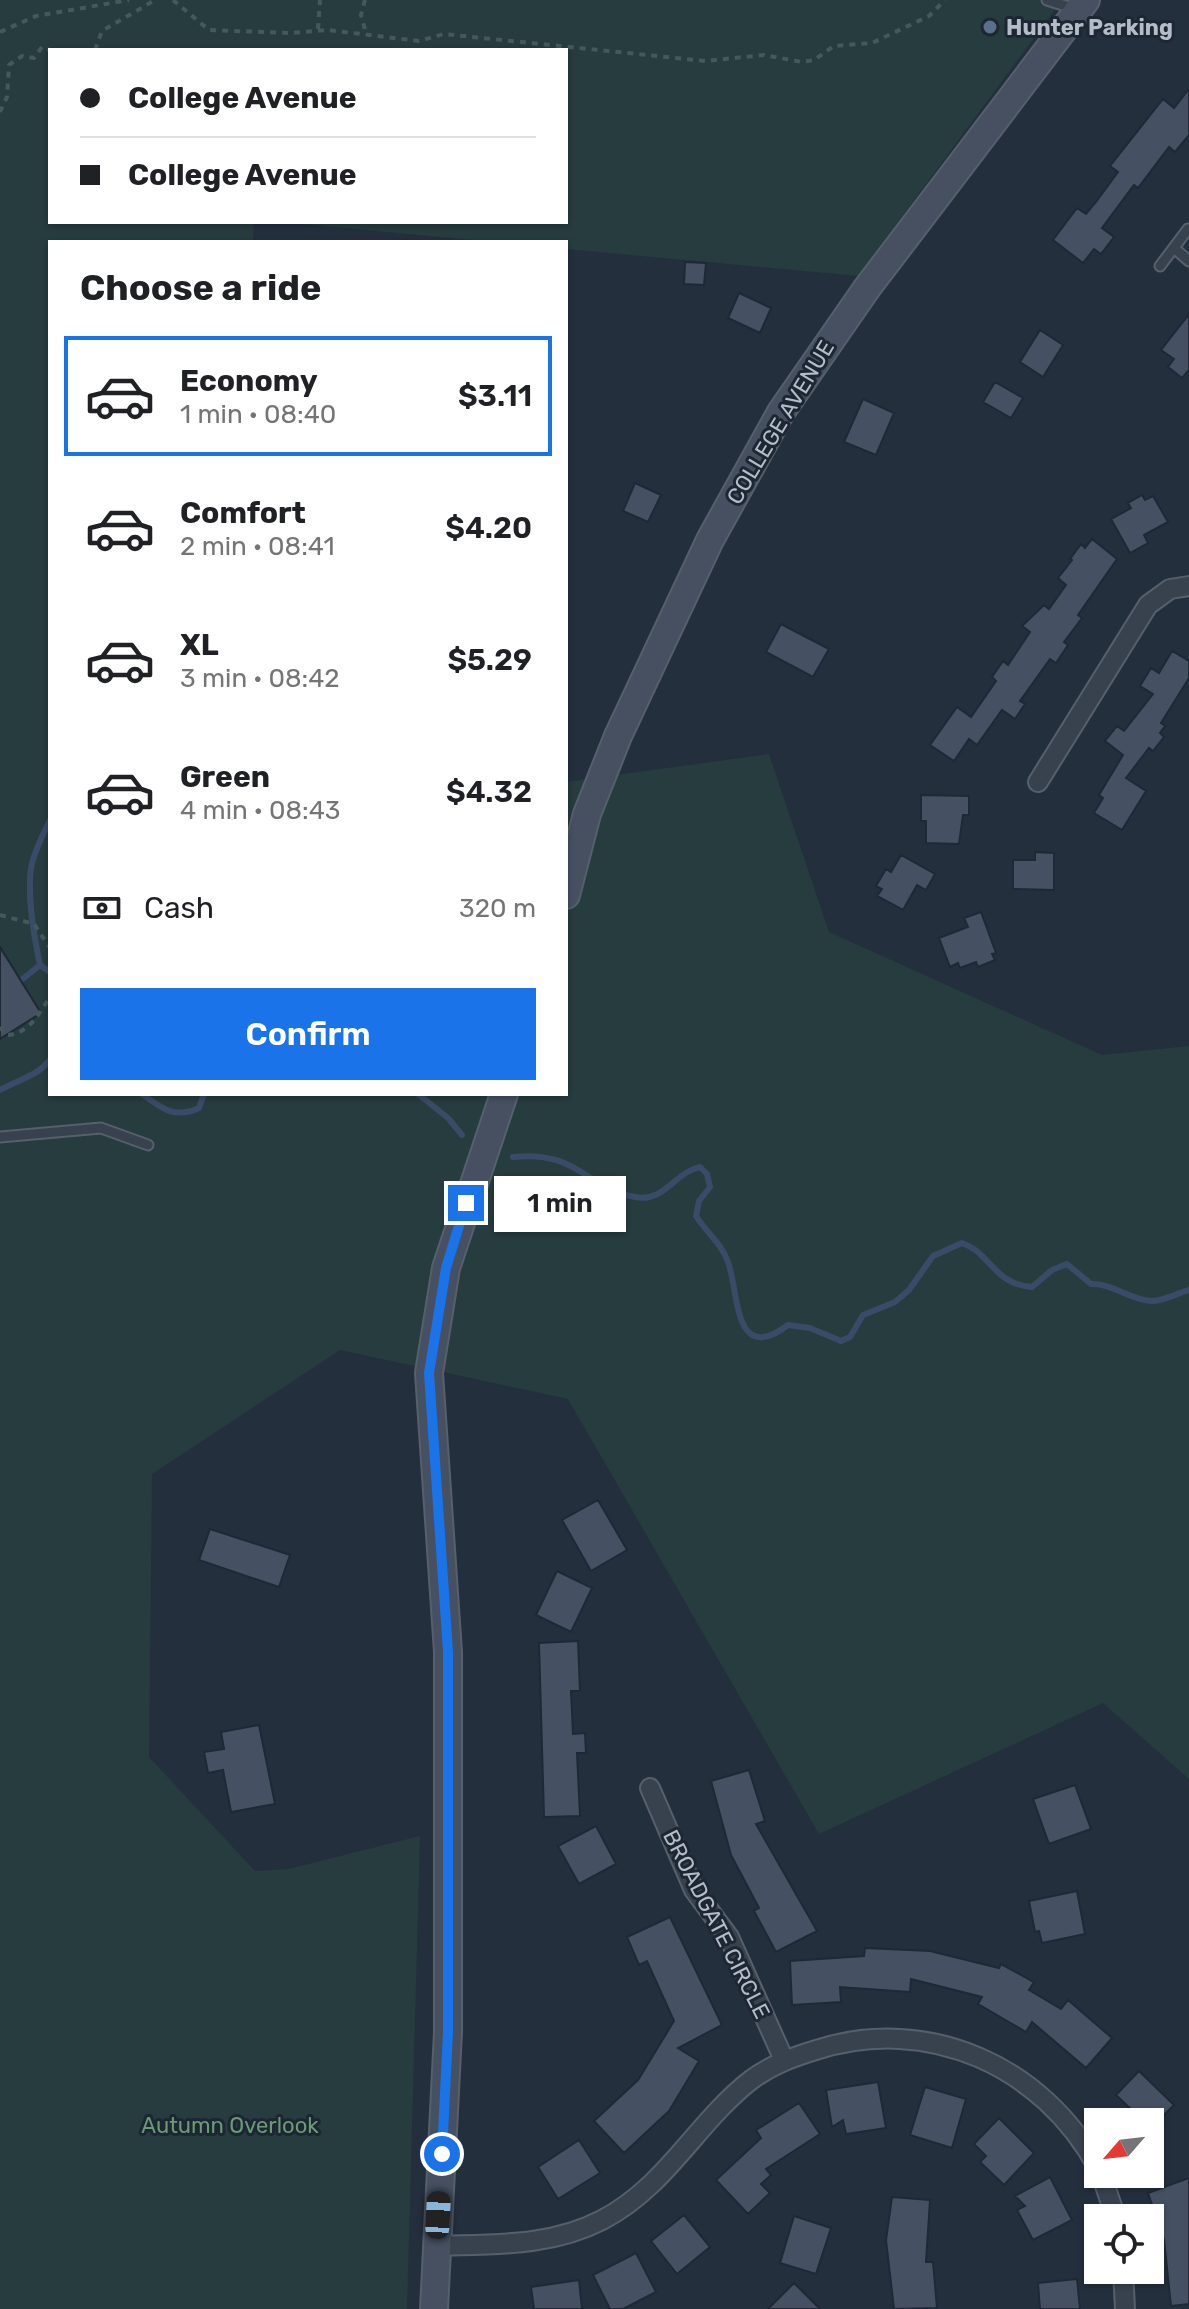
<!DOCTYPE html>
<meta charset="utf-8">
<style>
body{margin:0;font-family:Rubik,sans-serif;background:#f2f2f2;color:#202124;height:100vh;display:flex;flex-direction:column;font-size:30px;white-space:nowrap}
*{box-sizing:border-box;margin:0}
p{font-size:26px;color:#757577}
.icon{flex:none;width:44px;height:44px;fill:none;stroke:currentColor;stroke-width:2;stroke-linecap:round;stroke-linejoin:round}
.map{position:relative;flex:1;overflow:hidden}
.panel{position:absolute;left:48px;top:240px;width:520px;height:856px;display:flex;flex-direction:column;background:#fff;border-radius:0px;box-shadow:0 2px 6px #0004}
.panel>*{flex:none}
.hud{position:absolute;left:48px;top:48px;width:520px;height:176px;border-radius:0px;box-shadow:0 2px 6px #0004;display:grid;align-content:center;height:176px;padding:0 32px;background:#fff}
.needle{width:52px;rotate:242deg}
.buttons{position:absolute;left:1084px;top:2108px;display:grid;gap:16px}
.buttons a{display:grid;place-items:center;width:80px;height:80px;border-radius:0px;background:#fff;box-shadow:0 2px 6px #0004;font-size:40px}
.end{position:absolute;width:36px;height:36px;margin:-18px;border:10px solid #1a73e8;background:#fff;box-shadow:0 0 0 4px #fff}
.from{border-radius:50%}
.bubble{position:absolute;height:56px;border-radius:0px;background:#fff;box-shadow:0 2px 6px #0004;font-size:26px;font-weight:600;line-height:56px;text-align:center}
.car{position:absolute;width:24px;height:48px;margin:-24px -12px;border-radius:10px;box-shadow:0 0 6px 2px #0007;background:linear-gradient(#222 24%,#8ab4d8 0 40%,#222 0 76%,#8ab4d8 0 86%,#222 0)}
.hud b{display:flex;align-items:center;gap:28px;height:76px;font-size:30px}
.hud b+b{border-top:2px solid #e0e0e0}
.hud i{width:20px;height:20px;background:#202124}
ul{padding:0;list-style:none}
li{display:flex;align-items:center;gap:24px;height:120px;margin:0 16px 12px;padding:0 16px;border:4px solid transparent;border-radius:0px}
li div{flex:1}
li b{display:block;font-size:30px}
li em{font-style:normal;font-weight:600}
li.on{border-color:#1a73e8}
li>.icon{width:72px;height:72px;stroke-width:1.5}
h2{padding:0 32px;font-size:36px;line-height:96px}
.pay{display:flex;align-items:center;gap:20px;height:88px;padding:0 32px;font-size:30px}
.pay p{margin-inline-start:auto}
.cta{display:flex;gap:16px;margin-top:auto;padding:16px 32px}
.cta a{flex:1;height:92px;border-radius:0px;background:#1a73e8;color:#fff;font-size:32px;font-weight:600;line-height:92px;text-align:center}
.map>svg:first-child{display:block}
.green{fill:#263c3f}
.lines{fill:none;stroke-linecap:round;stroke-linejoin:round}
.stream{stroke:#394c67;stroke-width:6}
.building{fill:#455162;stroke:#1f2835;stroke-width:2}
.lane-casing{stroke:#565f6c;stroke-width:13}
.street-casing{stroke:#565f6c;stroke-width:22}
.secondary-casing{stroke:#565f6c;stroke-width:30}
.path{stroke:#44595c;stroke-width:4;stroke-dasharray:6 6;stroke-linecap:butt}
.lane{stroke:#38414e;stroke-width:9}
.street{stroke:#38414e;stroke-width:18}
.secondary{stroke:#465061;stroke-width:26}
.route{stroke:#1a73e8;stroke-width:10}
.service-dot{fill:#5c6f8a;stroke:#1d2633;stroke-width:3}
.labels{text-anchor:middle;stroke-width:6;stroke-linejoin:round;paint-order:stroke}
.poi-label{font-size:22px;font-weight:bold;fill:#b4bcc9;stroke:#1d2633;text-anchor:start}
.street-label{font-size:22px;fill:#b4bcc9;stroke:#1d2633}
.park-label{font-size:22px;fill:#6b9a76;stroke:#1d2633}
</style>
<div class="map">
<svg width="1189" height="2309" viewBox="0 0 1189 2309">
<rect width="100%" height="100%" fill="#242f3e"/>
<path class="green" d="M 0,0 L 1062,0 L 858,276 L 566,249 L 566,242 L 493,242 L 281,222 L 566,222 L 566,50 L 50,50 L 50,222 L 254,222 L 253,242 L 50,242 L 50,1094 L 566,1094 L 566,782 L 769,754 L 829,932 L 1102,1055 L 1189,1046 L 1189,1779 L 1103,1703 L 819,1834 L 568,1399 L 340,1350 L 152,1474 L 149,1757 L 255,1871 L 289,1869 L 420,1836 L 407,2309 L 0,2309 Z"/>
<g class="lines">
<path class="stream" d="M 50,820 C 43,835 34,851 31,868 C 27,898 34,936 40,965 L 50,972
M 15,985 L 40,965
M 0,1090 C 19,1079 36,1077 50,1060
M 142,1094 C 162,1109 175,1119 199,1108 L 204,1094
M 418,1094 L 448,1118 L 462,1135
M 513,1157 C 578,1150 585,1188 635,1197 C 664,1203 675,1172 700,1167 L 707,1174 L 710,1187 L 699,1201 L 696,1216 C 706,1232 722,1244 728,1262 C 739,1291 733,1367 788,1325 L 810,1328 L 841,1341 L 850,1337 L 863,1315 L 895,1302 L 909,1290 L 933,1256 L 962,1243 C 991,1253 993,1284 1032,1287 L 1052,1270 L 1067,1264 L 1091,1284 C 1113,1283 1129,1300 1152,1301 C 1164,1301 1178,1293 1189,1290"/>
</g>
<path class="building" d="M 1189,89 L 1189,135 L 1175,152 L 1169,147 L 1138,188 L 1134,185 L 1102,228 L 1114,237 L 1101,254 L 1094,249 L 1083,263 L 1053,240 L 1077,208 L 1086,214 L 1096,202 L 1118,172 L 1110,166 L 1163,99 L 1174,108 Z
M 685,262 L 706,263 L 704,285 L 684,284 Z
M 739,293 L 771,308 L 760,333 L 728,318 Z
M 1189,314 L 1189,370 L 1182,378 L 1168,367 L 1174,359 L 1161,350 Z
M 1040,330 L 1063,345 L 1043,377 L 1020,362 Z
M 995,382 L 1023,398 L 1011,418 L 983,402 Z
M 863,399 L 894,413 L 876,455 L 844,442 Z
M 635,483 L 661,495 L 648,522 L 623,511 Z
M 1142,495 L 1145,500 L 1153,496 L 1168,522 L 1144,535 L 1148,543 L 1130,553 L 1111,519 L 1131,508 L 1128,503 Z
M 1092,539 L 1117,559 L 1078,615 L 1082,618 L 1064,642 L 1068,645 L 1056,663 L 1050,659 L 1020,701 L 1025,704 L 1015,719 L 1002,710 L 977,745 L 969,739 L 954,761 L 930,745 L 957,707 L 971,717 L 996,681 L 992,677 L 1003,661 L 1008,665 L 1030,632 L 1022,626 L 1044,605 L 1049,609 L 1066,585 L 1058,578 L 1072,560 L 1070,559 L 1081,544 L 1085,548 Z
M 781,624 L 829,649 L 813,677 L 766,652 Z
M 1172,651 L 1189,661 L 1189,678 L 1161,723 L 1165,726 L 1160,733 L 1164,737 L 1153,751 L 1149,748 L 1126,778 L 1146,791 L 1122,830 L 1094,813 L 1103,798 L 1099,795 L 1123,755 L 1105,741 L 1117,726 L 1124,731 L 1153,694 L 1140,686 L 1151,668 L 1159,673 Z
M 921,795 L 969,796 L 969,815 L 963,815 L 959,844 L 926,843 L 926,821 L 921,821 Z
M 1035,852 L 1054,853 L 1054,890 L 1013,889 L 1013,860 L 1035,860 Z
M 901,855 L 935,874 L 926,890 L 917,885 L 903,910 L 877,896 L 882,889 L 876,886 L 886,869 L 891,872 Z
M 981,912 L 996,953 L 992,954 L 995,960 L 978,967 L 976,962 L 960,968 L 958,963 L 950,967 L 939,938 L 968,927 L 964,918 Z
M 0,947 L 41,1013 L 0,1039 Z
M 598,1500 L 627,1550 L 591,1571 L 562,1520 Z
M 210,1529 L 290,1555 L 279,1587 L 199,1560 Z
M 557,1571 L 592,1588 L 571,1632 L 536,1615 Z
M 578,1641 L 580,1691 L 571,1691 L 573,1734 L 585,1733 L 586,1753 L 577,1753 L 580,1816 L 544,1817 L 539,1643 Z
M 259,1725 L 275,1804 L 231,1812 L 223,1770 L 208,1773 L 204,1752 L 224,1749 L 221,1732 Z
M 749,1770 L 765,1821 L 756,1824 L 817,1931 L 776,1952 L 754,1911 L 759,1908 L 731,1855 L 711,1781 Z
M 1075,1785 L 1091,1829 L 1049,1844 L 1033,1799 Z
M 596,1826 L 616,1864 L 579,1884 L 558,1846 Z
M 1077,1891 L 1085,1934 L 1042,1943 L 1039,1931 L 1035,1932 L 1029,1901 Z
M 670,1917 L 722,2025 L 678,2048 L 699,2061 L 669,2111 L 624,2153 L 594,2121 L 638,2080 L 674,2021 L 647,1961 L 639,1965 L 627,1937 Z
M 865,1948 L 930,1951 L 999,1968 L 1001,1964 L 1034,1982 L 1029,1990 L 1061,2009 L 1068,2000 L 1112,2038 L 1086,2068 L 1032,2022 L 1026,2032 L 978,2004 L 982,1997 L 911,1979 L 910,1992 L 840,1987 L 841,2002 L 792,2005 L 790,1961 L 864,1956 Z
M 1139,2071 L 1174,2105 L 1157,2122 L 1126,2122 L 1135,2113 L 1116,2095 Z
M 878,2082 L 886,2128 L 846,2134 L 843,2120 L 832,2127 L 826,2090 Z
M 925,2087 L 966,2099 L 952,2148 L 910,2135 Z
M 799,2103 L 820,2134 L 766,2169 L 771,2175 L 761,2184 L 770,2193 L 748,2214 L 716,2180 L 761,2138 L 756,2130 Z
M 999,2118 L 1034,2153 L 1004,2185 L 980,2162 L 986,2156 L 974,2144 Z
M 579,2140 L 600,2173 L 558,2199 L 538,2167 Z
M 1050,2177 L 1072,2220 L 1033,2240 L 1017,2210 L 1025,2206 L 1015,2196 Z
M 1189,2178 L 1189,2304 L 1171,2306 L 1164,2240 L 1148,2193 Z
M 892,2197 L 930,2200 L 926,2262 L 933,2262 L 937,2308 L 894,2309 L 886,2240 Z
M 684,2215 L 710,2247 L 677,2274 L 651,2241 Z
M 794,2216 L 831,2228 L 816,2274 L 780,2263 Z
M 636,2253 L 656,2292 L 623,2309 L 610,2309 L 593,2275 Z
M 1077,2279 L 1080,2309 L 1040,2309 L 1038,2283 Z
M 579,2280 L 582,2309 L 534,2309 L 531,2287 Z
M 794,2283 L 820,2309 L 768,2309 Z"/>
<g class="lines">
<g class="lane-casing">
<path id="lane" d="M 1047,0 L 1075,9
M 1174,248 L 1189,261
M 1160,266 L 1188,229
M 0,1137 L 101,1128 L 148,1145"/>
</g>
<g class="street-casing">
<path id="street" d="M 1038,782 L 1148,605 L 1170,589 L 1189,586
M 650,1788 L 694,1890 L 729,1937 L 784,2060
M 1101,2174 L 1116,2218
M 437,2246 C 493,2244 550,2247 602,2220 C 666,2187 696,2123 751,2080 C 771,2065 793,2057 816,2050 C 928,2014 1043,2066 1098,2168
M 1123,2270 L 1125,2309"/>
</g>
<g class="secondary-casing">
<path id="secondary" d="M 566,895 L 587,814 L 618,736 L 710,540 L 781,412 L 867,288 L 1086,0
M 434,2309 L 448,2032 L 448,1652 L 429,1373 L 446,1268 L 504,1094"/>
</g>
<path class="path" d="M 173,0 L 209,30 L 291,33 L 328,30 L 419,41 L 444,34 L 705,61 L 764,55 L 802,62 L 814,60 L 834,46 L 872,43 L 929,16 L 945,0
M 365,0 L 361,15 L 366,33
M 318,29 L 320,0
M 0,32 L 36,16 L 129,0
M 95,50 L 102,31 L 155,0
M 0,112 L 7,97 L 9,65 L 22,56 L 34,58 L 42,47 L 50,50
M 0,915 L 34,924 L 50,948
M 0,1027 L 6,1035 C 28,1035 39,1014 50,997"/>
<use href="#lane" class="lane"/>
<use href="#street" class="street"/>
<use href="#secondary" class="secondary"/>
</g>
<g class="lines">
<path class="route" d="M 442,2154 L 448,2032 L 448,1652 L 429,1373 L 446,1268 L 466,1203"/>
</g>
<circle class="service-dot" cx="990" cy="27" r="8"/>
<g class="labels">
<g class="poi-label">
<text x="1006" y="35">Hunter Parking</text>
</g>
<g class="street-label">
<text transform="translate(780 422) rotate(-59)" y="8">COLLEGE AVENUE</text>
<text transform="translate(717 1924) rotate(63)" y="8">BROADGATE CIRCLE</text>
</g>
<g class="park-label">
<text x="230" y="2133">Autumn Overlook</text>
</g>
</g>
</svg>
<div class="buttons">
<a><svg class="needle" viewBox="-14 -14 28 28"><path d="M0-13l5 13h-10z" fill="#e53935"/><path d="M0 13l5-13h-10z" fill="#757577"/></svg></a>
<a><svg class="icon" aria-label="locate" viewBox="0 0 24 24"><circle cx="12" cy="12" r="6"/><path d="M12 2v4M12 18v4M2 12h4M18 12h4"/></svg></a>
</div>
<i class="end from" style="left:442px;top:2154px"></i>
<i class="end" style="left:466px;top:1203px"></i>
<div class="bubble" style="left:494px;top:1176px;width:132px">1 min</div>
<i class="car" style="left:438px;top:2215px;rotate:3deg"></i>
<div class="hud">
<b><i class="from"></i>College Avenue</b>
<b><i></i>College Avenue</b>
</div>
<section class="panel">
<h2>Choose a ride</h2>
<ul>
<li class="on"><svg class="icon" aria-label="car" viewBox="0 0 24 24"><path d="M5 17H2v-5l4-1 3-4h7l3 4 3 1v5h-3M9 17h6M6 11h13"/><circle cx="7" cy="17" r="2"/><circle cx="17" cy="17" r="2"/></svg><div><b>Economy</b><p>1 min · 08:40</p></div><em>$3.11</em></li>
<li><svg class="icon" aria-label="car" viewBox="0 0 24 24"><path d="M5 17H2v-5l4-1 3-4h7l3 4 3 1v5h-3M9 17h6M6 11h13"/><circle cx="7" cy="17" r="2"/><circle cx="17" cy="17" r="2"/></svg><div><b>Comfort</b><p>2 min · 08:41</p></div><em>$4.20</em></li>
<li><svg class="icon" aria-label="car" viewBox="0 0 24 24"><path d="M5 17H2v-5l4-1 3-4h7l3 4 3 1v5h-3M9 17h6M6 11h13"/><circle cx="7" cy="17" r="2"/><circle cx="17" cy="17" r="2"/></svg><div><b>XL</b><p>3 min · 08:42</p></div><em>$5.29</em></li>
<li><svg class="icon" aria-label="car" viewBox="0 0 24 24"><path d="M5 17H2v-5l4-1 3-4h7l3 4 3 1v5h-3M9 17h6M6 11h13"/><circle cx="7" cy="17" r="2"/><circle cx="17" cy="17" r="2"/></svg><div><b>Green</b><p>4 min · 08:43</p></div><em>$4.32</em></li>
</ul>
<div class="pay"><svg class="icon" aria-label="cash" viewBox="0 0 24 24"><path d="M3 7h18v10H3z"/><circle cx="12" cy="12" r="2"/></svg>Cash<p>320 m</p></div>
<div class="cta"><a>Confirm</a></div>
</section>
</div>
